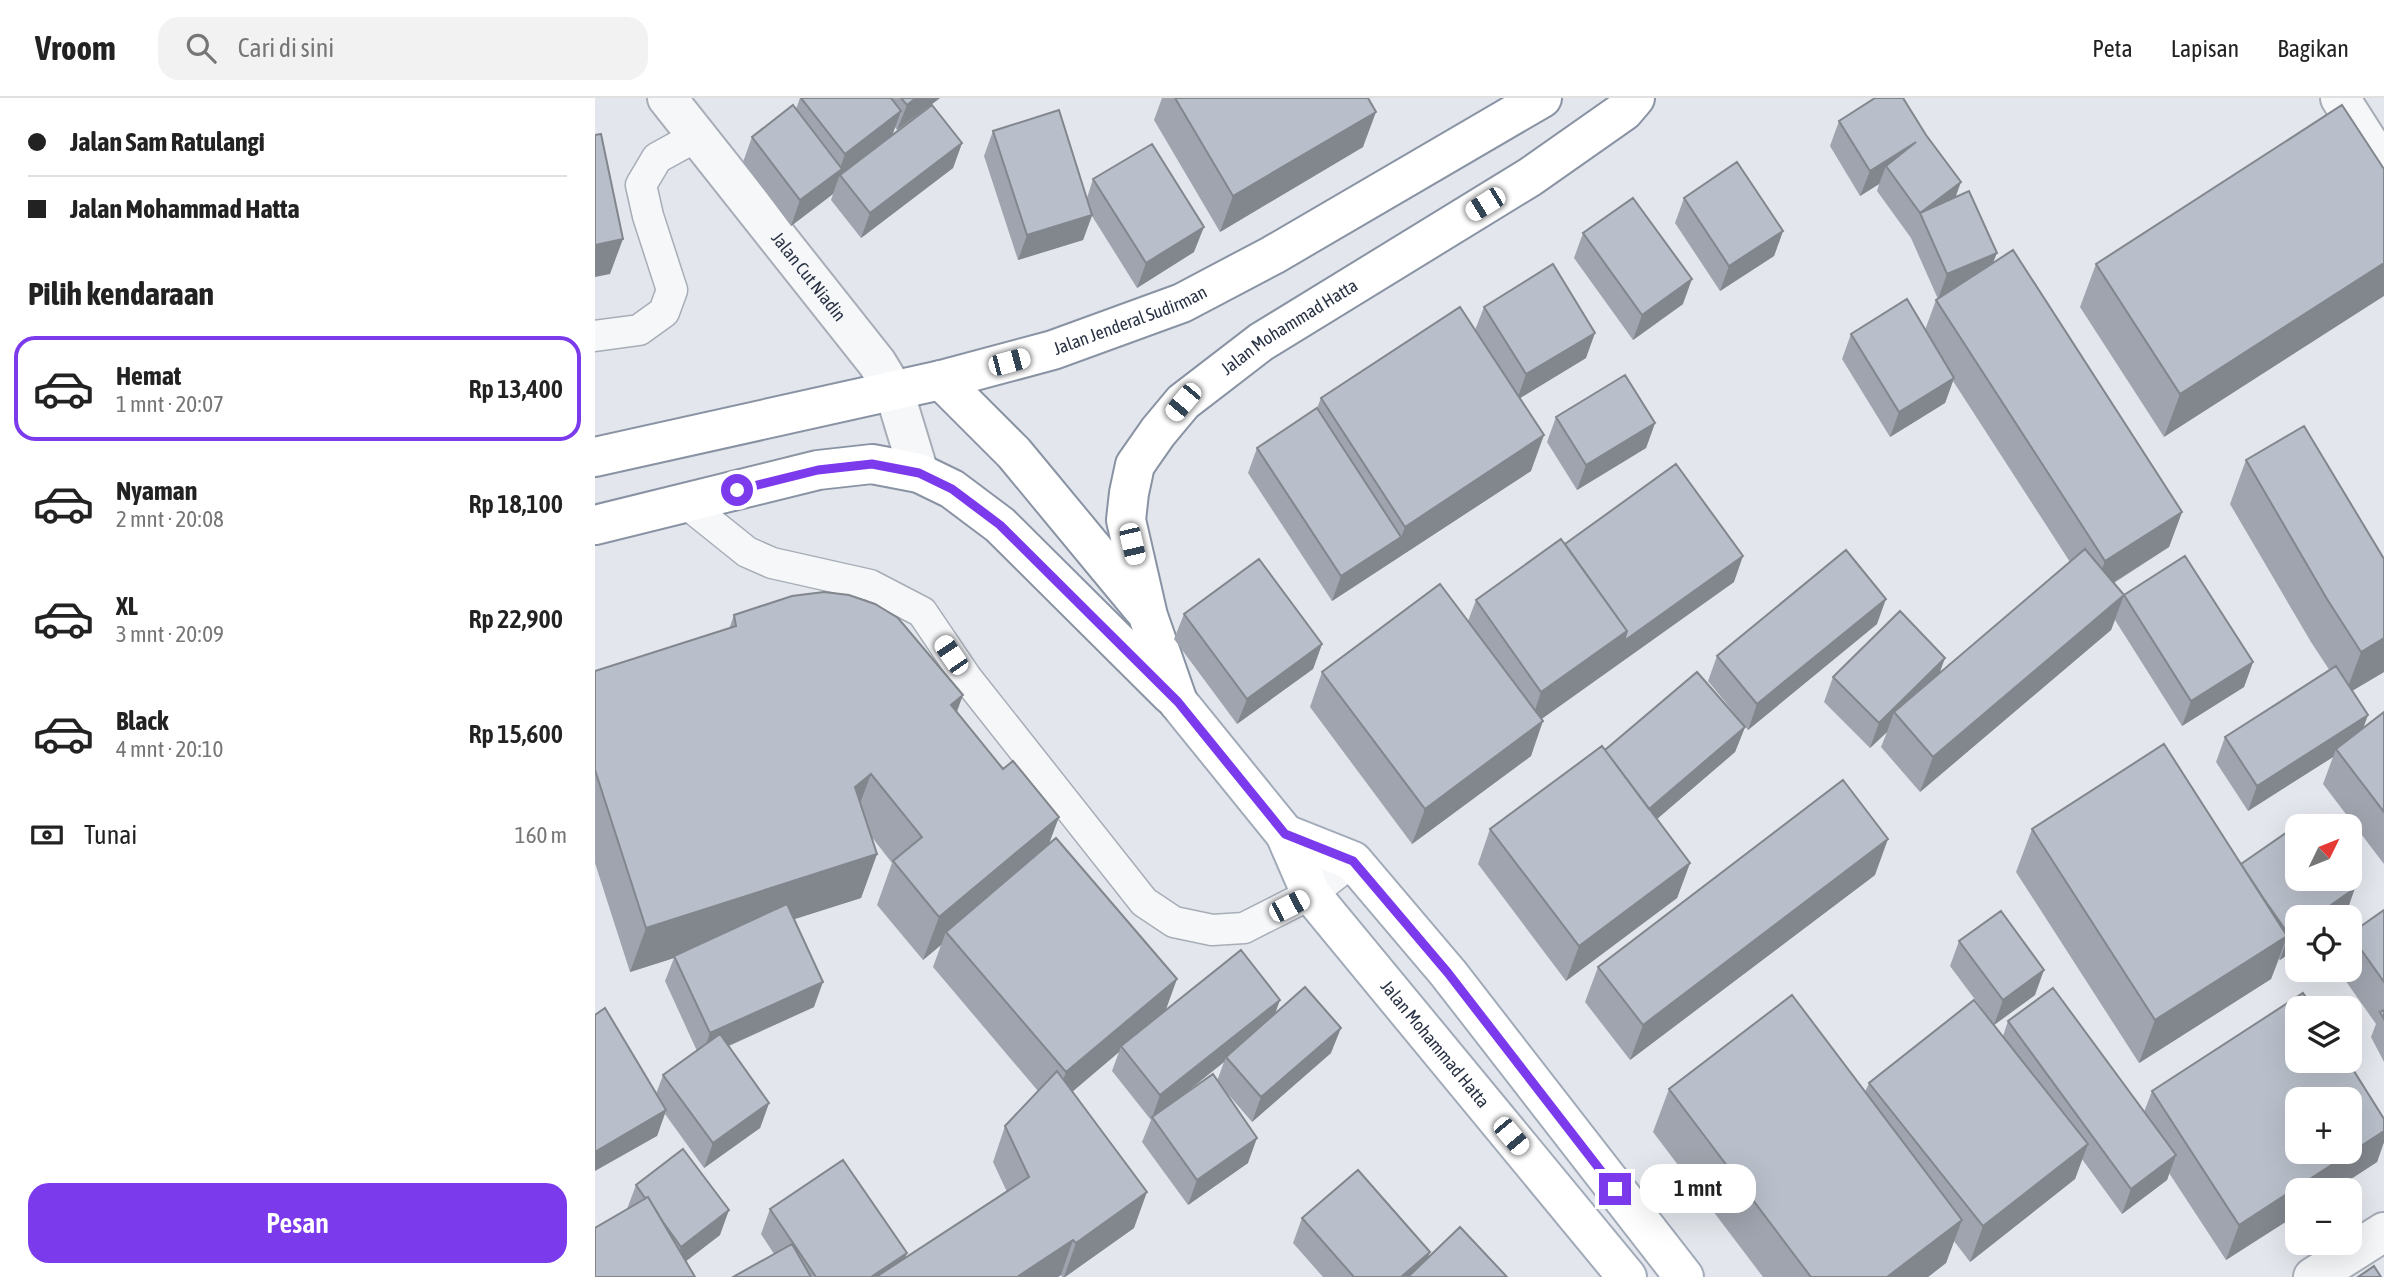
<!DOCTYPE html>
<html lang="id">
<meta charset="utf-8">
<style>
body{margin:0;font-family:"Asap Condensed",sans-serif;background:#f2f2f2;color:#222;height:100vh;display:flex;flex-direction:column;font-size:26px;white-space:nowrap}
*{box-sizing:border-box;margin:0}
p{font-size:23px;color:#767676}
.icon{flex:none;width:38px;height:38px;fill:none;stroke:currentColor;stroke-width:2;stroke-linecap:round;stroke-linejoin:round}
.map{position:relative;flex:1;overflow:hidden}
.sheet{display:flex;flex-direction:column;background:#fff;width:595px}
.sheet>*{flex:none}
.banner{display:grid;align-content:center;height:154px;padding:0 28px;background:#fff}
.needle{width:46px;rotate:47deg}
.tools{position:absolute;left:1690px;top:716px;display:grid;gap:14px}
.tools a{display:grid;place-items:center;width:77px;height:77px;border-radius:14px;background:#fff;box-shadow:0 7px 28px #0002;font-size:35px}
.end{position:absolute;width:32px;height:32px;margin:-16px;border:9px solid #7c3aed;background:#fff;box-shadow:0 0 0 4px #fff}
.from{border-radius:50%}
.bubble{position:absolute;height:49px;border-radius:21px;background:#fff;box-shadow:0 7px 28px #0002;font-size:23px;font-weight:600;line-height:49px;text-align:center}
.car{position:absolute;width:21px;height:42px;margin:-21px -10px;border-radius:9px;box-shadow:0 0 5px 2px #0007;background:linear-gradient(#fff 24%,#345 0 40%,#fff 0 76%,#345 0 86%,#fff 0)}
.banner b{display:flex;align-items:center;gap:24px;height:66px;font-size:26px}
.banner b+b{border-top:2px solid #e0e0e0}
.banner i{width:18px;height:18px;background:#222}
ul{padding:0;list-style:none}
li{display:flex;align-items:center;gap:21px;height:105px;margin:0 14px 10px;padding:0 14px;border:4px solid transparent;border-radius:21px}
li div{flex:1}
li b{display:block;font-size:26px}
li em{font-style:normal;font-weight:600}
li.on{border-color:#7c3aed}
li>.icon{width:63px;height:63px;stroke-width:1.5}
h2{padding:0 28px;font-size:32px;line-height:84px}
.pay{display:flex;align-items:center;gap:18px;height:77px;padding:0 28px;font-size:26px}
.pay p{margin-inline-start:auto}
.action{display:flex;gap:14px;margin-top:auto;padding:14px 28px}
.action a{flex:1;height:80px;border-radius:21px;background:#7c3aed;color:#fff;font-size:28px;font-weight:600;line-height:80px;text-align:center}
header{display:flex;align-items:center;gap:42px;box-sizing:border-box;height:98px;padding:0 35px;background:#fff;border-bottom:2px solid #e0e0e0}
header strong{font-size:33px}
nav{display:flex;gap:38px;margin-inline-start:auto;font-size:24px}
.search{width:490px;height:63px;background:#f2f2f2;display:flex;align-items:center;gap:18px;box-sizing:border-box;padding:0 24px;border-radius:21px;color:#767676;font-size:26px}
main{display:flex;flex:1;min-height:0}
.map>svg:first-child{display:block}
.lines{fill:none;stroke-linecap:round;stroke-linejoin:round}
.service-casing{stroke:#a7adb7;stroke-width:33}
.minor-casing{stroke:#a7adb7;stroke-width:42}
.primary-casing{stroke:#a1aab8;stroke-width:42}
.trunk-casing{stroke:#8993a3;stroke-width:42}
.service{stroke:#f6f7f9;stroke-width:30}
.minor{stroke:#f6f7f9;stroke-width:38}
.primary{stroke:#fff;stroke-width:38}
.trunk{stroke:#fff;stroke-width:38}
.wall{fill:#9fa4ae;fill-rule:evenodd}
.shaded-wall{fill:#82868d}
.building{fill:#b9bfca;stroke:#82868d;stroke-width:2;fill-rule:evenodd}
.route{stroke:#7c3aed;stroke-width:9}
.labels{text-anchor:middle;stroke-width:7;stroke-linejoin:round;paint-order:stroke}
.street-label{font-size:18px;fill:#293345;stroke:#f3f5f9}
</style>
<header>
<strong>Vroom</strong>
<div class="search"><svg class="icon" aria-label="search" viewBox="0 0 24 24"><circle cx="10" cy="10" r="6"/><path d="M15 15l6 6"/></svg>Cari di sini</div>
<nav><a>Peta</a><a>Lapisan</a><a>Bagikan</a></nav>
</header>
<main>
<section class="sheet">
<div class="banner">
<b><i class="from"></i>Jalan Sam Ratulangi</b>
<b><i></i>Jalan Mohammad Hatta</b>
</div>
<h2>Pilih kendaraan</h2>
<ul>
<li class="on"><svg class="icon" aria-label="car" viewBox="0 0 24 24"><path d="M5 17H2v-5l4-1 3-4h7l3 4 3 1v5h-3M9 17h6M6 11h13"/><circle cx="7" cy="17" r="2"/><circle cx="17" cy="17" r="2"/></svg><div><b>Hemat</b><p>1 mnt · 20:07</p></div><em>Rp 13,400</em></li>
<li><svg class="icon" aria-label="car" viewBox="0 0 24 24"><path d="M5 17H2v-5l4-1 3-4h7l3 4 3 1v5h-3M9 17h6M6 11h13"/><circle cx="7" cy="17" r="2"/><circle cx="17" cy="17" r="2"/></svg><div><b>Nyaman</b><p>2 mnt · 20:08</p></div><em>Rp 18,100</em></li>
<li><svg class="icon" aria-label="car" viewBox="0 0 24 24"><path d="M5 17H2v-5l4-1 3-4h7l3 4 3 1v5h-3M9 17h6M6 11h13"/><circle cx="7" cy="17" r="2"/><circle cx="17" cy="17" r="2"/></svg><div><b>XL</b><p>3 mnt · 20:09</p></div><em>Rp 22,900</em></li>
<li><svg class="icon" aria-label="car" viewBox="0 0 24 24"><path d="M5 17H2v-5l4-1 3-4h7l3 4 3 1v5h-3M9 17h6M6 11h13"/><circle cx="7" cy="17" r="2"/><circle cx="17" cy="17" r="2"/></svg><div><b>Black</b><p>4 mnt · 20:10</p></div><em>Rp 15,600</em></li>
</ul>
<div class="pay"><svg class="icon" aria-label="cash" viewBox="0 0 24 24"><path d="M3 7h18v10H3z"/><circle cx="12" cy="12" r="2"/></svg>Tunai<p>160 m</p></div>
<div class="action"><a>Pesan</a></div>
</section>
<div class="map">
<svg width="1789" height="1179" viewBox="0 0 1789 1179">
<rect width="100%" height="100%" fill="#e3e6ec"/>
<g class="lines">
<g class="service-casing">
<path id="service" d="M 0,238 L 44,232 L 69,214 L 77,192 L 53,118 L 46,87 L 62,60 L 102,38
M 91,405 L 152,454 L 177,465 L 275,487 L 327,514 L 371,579 L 549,804 L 579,824 L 617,832 L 649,830 L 716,796 L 758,763"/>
</g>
<g class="minor-casing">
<g id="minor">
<path id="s1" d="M 72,0 L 282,265 L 299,293 L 324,375"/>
<path d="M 1745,0 L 1789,69"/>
<path d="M 1718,1179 L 1789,1134"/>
</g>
</g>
<g class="primary-casing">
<g id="primary">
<path id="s2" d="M 583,604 L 690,736 L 716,796 L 1032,1179"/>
<path d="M 690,736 L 758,763 L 853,875 L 1089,1179"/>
</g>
</g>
<g class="trunk-casing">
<g id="trunk">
<path d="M 346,282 L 419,355 L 548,511"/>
<path id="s3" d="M 0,359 L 346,282 L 458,252 L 587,205 L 678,157 L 947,0"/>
<path d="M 0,427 L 223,372 L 277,366 L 324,375 L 357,391 L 405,427 L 576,597"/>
<path id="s4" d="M 583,604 L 553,518 L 531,422 L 534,395 L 540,367 L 563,334 L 588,304 L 666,244 L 935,79 L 1029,13 L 1040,0"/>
</g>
</g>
<use href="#service" class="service"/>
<use href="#minor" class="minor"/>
<use href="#primary" class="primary"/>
<use href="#trunk" class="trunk"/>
</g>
<path class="wall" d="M 205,0 L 345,0 L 302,32 L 300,29 L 297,37 L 367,45 L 358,70 L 266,140 L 236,102 L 244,79 L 238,96 L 196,128 L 148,64 L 157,39 L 201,11 Z
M 567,0 L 773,0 L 768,49 L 625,134 L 559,22 Z
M 1747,7 L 1569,339 L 1485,209 L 1501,166 Z
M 1244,23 L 1361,99 L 1398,164 L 1587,414 L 1574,449 L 1519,485 L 1529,497 L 1658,564 L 1649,589 L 1587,628 L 1520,522 L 1516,532 L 1325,694 L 1286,649 L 1292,634 L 1275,650 L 1229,604 L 1238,579 L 1345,574 L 1475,464 L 1358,283 L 1350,305 L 1295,339 L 1247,261 L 1256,236 L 1330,232 L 1341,202 L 1343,201 L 1316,140 L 1282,93 L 1284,86 L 1265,98 L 1235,48 Z
M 398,33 L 492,100 L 498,81 L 599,154 L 542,190 L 497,118 L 488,142 L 423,162 L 389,58 Z
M 1089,100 L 1188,133 L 1179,158 L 1125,193 L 1080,125 Z
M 988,135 L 1088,206 L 1038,242 L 979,160 Z
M 889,209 L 991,260 L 925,300 L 936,373 L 737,503 L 653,375 L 662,350 L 722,310 L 726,300 L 880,232 Z
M 961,319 L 1060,325 L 1051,350 L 982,392 L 952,344 Z
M 1651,362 L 1789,461 L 1789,574 L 1757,593 L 1768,630 L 1789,614 L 1789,766 L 1728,686 L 1738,659 L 1653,713 L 1621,664 L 1630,639 L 1735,573 L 1716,544 L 1635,406 Z
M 970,446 L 1139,484 L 947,620 L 936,658 L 817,746 L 715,609 L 727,574 L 873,523 L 881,502 Z
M 589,516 L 727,546 L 718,571 L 642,626 L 579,541 Z
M 139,517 L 362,614 L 570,913 L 680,916 L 736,955 L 657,1024 L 626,988 L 653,1065 L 593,1107 L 547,1044 L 556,1022 L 517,973 L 524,954 L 477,994 L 539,1130 L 470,1179 L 467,1179 L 466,1177 L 463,1179 L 138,1179 L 179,1156 L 166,1136 L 175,1111 L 310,1160 L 412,1094 L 398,1064 L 410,1028 L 443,993 L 338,869 L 346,847 L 328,862 L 282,807 L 297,765 L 276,738 L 282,756 L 266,800 L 199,821 L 219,909 L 134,948 L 174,1005 L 165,1030 L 109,1070 L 70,1016 L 62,1038 L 61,996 L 68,977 L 102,953 L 70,883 L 79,860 L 35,874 L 0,765 L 0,573 L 134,531 ZM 629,964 L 622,983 L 586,998 Z
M 1282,526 L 1153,632 L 1113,583 L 1122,558 Z
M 1150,629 L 1140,654 L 1062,721 L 1095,765 L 1082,800 L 971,883 L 883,766 L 895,731 L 1010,652 Z
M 1437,731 L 1646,766 L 1751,816 L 1703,819 L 1703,849 L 1685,862 L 1684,861 L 1676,881 L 1544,965 L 1421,774 Z
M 1280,777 L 1035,962 L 990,904 L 1003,869 Z
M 1789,812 L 1789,964 L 1776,939 L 1781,926 L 1743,872 L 1755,872 L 1755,835 Z
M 1364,843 L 1440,897 L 1399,927 L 1355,868 Z
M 1413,923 L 1549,1014 L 1557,993 L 1789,1021 L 1789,1044 L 1782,1064 L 1631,1162 L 1574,1075 L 1572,1082 L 1527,1116 L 1487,1061 L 1480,1081 L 1375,1164 L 1359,1143 L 1351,1165 L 1333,1179 L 1168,1179 L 1058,1034 L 1074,991 L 1270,994 L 1274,985 L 1408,938 Z
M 41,1087 L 125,1137 L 91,1163 L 32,1111 Z
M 707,1120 L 832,1161 L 912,1179 L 728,1179 L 698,1145 Z"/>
<path class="shaded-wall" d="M 321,0 L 345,0 L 302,32 L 312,7 Z
M 306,13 L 297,38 L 244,79 L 238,96 L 196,128 L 205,102 L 244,73 L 250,56 Z
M 781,14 L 768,49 L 625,134 L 638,98 Z
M 1321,44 L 1291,68 L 1284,86 L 1265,98 L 1275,73 Z
M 367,45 L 358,70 L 266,140 L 275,115 Z
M 1366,84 L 1357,109 L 1325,115 Z
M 497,117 L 488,142 L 423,162 L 432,137 Z
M 609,129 L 599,154 L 542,190 L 551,165 Z
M 1188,133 L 1179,158 L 1125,193 L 1134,168 Z
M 28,141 L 15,176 L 0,179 L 0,147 Z
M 1402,155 L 1392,180 L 1343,201 L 1352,176 Z
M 1789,165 L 1789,198 L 1569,339 L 1585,296 Z
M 1097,181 L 1088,206 L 1038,242 L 1047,217 Z
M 1000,235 L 991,260 L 922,302 L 931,276 Z
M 1359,280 L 1350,305 L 1295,339 L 1304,314 Z
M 1060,325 L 1051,350 L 982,392 L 991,367 Z
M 949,337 L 936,373 L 737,503 L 746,478 L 806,439 L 810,429 Z
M 1587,414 L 1574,449 L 1497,498 L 1510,463 Z
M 1148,458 L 1139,484 L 934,630 L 946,594 L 1032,533 Z
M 1529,497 L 1516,532 L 1325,694 L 1338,659 Z
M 1291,501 L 1282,526 L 1153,632 L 1162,606 Z
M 1789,540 L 1789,574 L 1750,597 L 1766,554 Z
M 727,546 L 718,571 L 642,626 L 652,601 Z
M 1350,560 L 1341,585 L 1299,614 L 1292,634 L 1275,650 L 1284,625 Z
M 1658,564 L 1649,589 L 1587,628 L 1596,603 Z
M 368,597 L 352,641 L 356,607 Z
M 1773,617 L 1764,642 L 1741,651 L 1738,659 L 1653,713 L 1662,688 Z
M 948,623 L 936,658 L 817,746 L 830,711 Z
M 1150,629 L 1140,654 L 1041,739 L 1050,714 Z
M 276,676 L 260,719 L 260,689 Z
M 464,719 L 448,762 L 351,834 L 346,847 L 328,862 L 344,819 Z
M 1293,741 L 1280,777 L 1035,962 L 1048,927 Z
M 282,756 L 266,800 L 80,859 L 79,858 L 79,860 L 35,874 L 51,830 Z
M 1095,765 L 1082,800 L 971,883 L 984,848 Z
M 1760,790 L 1751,816 L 1746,819 L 1719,819 Z
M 1703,831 L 1703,849 L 1685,862 L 1694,837 Z
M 1692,838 L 1676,881 L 1544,965 L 1560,922 Z
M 1449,872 L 1440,897 L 1399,927 L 1408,902 Z
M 582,881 L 569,917 L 526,948 L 524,954 L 458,1010 L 471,974 Z
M 228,884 L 219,909 L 106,960 L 115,935 Z
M 685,902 L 676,927 L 631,959 L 629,964 L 558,1021 L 557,1020 L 565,997 Z
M 746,930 L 736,955 L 657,1024 L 666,999 Z
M 174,1005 L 165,1030 L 109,1070 L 118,1045 Z
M 71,1012 L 62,1038 L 0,1073 L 0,1054 Z
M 1789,1033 L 1789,1044 L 1782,1064 L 1739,1092 L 1703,1092 L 1703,1116 L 1631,1162 L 1644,1127 Z
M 662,1040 L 653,1065 L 593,1107 L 602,1082 Z
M 1493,1046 L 1480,1081 L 1375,1164 L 1388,1128 Z
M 1581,1057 L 1572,1082 L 1527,1116 L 1536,1091 Z
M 552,1094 L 539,1130 L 470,1179 L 469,1179 L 481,1145 Z
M 134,1112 L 125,1137 L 77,1174 L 86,1149 Z
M 1367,1122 L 1351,1165 L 1333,1179 L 1292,1179 Z
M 478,1142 L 466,1177 L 463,1179 L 422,1179 Z
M 835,1154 L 826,1179 L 806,1179 Z
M 312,1155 L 303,1179 L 276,1179 Z"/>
<path class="building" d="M 206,0 L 296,0 L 306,13 L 250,56 Z
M 306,0 L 321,0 L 312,7 Z
M 580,0 L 773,0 L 781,14 L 638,98 Z
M 1280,0 L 1308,0 L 1331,37 L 1366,84 L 1325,115 L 1374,93 L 1402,155 L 1352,176 L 1325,115 L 1291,68 L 1321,44 L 1275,73 L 1244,23 Z
M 198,7 L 247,71 L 205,102 L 157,39 Z
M 337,7 L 367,45 L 275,115 L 245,77 Z
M 1747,7 L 1789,71 L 1789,165 L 1585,296 L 1501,166 Z
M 464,12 L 497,117 L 432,137 L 398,33 Z
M 6,36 L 28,141 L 0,147 L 0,37 Z
M 557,46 L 609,129 L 551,165 L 498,81 Z
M 1142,64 L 1188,133 L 1134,168 L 1089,100 Z
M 1038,100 L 1097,181 L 1047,217 L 988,135 Z
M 1418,152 L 1587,414 L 1510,463 L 1341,202 Z
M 958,166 L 1000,235 L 931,276 L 889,209 Z
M 1312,201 L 1359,280 L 1304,314 L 1256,236 Z
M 865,209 L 949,337 L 810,429 L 726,300 Z
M 1030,277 L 1060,325 L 991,367 L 961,319 Z
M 722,310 L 806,439 L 746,478 L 662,350 Z
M 1709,328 L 1789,461 L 1789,540 L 1766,554 L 1732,501 L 1651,362 Z
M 1081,366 L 1148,458 L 1029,543 L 1032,533 L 970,446 Z
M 966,441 L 1032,533 L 946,594 L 881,502 Z
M 1490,451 L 1529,497 L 1338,659 L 1299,614 Z
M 1251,452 L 1291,501 L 1162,606 L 1122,558 Z
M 1590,458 L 1658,564 L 1596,603 L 1529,497 Z
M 664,461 L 727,546 L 652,601 L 589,516 Z
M 845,486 L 948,623 L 830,711 L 727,574 Z
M 229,494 L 254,497 L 280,506 L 303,520 L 368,597 L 356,607 L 408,671 L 418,663 L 464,719 L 344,819 L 298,763 L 327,739 L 276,676 L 260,689 L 282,756 L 51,830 L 0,672 L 0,573 L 141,528 L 139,517 L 197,498 Z
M 1305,513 L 1350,560 L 1284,625 L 1238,579 Z
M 1741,568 L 1773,617 L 1662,688 L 1630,639 Z
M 1102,574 L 1150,629 L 1054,711 L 1010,652 Z
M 1789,614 L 1789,714 L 1741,651 Z
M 1569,646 L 1692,838 L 1560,922 L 1437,731 Z
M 1007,648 L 1095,765 L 984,848 L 895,731 Z
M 1248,682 L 1293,741 L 1048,927 L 1003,869 Z
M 1711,721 L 1716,728 L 1703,728 L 1703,780 L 1753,780 L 1760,790 L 1719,819 L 1703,819 L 1703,831 L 1694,837 L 1669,801 L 1646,766 Z
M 461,740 L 582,881 L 471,974 L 351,834 Z
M 192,806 L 228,884 L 115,935 L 79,858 Z
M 1789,812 L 1789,884 L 1755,836 Z
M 1406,813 L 1449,872 L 1408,902 L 1364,843 Z
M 646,852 L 685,902 L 565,997 L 526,948 Z
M 710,889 L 746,930 L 666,999 L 631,959 Z
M 1458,890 L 1581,1057 L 1536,1091 L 1413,923 Z
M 1708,895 L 1718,910 L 1703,910 L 1703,962 L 1752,962 L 1789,1021 L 1789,1033 L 1644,1127 L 1557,993 ZM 1703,1001 L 1755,1001 L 1755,1054 L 1703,1054 Z
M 1197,897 L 1367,1122 L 1292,1179 L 1216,1179 L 1074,991 Z
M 1379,902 L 1493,1046 L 1388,1128 L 1274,985 Z
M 10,910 L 71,1012 L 0,1054 L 0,917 Z
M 1789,912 L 1789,921 L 1785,914 Z
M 125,936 L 174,1005 L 118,1045 L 68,977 Z
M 462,973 L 552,1094 L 481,1145 L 478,1142 L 422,1179 L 281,1179 L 434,1079 L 410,1028 Z
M 618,976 L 662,1040 L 602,1082 L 557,1019 Z
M 88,1051 L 134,1112 L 86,1149 L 68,1124 L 53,1099 L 50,1100 L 41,1087 Z
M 248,1062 L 312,1155 L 276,1179 L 221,1179 L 175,1111 Z
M 763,1072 L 835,1154 L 806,1179 L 759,1179 L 707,1120 Z
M 53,1099 L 100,1179 L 0,1179 L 0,1130 Z
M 865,1129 L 912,1179 L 813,1179 Z
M 197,1146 L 216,1179 L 138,1179 Z
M 1779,1168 L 1786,1179 L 1763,1179 Z"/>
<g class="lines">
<path class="route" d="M 142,392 L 223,372 L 277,366 L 324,375 L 357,391 L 405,427 L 583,604 L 690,736 L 758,763 L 853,875 L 1020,1091"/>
</g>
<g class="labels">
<g class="street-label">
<text dy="6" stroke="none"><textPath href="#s1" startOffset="228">Jalan Cut Niadin</textPath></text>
<text dy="6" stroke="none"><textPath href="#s3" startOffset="553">Jalan Jenderal Sudirman</textPath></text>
<text dy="6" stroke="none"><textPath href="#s4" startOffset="455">Jalan Mohammad Hatta</textPath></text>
<text dy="6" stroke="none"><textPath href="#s2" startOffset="430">Jalan Mohammad Hatta</textPath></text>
</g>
</g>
</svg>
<div class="tools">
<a><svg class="needle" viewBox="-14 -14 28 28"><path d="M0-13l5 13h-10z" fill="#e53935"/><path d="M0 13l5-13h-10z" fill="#767676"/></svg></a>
<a><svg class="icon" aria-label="locate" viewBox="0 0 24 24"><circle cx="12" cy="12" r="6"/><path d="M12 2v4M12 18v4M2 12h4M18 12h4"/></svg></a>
<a><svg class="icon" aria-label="layers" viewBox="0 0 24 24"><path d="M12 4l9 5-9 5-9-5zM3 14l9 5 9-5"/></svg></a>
<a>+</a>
<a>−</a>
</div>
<i class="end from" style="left:142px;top:392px"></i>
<i class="end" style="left:1020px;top:1091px"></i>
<div class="bubble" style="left:1045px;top:1066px;width:116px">1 mnt</div>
<i class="car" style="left:890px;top:106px;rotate:238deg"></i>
<i class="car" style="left:414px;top:264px;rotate:75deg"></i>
<i class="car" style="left:588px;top:304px;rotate:220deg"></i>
<i class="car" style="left:537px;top:446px;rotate:167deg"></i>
<i class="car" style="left:356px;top:557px;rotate:326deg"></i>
<i class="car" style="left:694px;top:808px;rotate:63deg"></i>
<i class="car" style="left:916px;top:1038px;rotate:140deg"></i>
</div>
</main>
